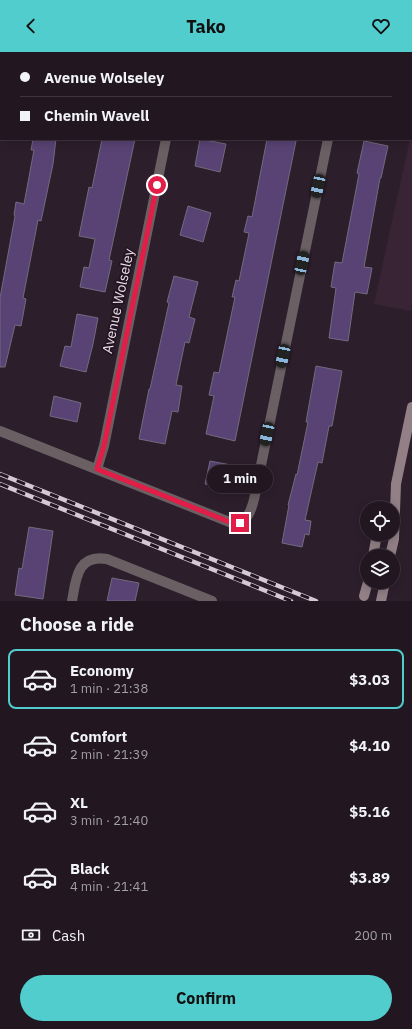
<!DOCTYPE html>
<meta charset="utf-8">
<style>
body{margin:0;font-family:"IBM Plex Sans",sans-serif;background:#2e232d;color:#f1f3f6;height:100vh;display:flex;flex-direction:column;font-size:15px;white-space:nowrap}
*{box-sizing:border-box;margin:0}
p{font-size:13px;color:#a29fa5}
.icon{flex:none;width:22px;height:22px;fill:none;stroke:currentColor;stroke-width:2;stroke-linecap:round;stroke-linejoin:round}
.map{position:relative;height:549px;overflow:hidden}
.side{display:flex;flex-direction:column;background:#221620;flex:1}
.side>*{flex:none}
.banner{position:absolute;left:0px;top:0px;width:412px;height:88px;box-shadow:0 2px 10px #0003,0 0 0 1px #3f353e;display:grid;align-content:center;height:88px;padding:0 20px;background:#221620}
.controls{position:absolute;left:360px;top:449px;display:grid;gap:8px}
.controls a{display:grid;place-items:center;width:40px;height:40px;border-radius:50%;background:#221620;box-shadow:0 2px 10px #0003,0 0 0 1px #3f353e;font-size:20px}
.end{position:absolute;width:18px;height:18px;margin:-9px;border:5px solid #e11d48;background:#fff;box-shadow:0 0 0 2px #fff}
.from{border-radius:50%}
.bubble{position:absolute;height:28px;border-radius:14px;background:#221620;box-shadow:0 2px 10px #0003,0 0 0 1px #3f353e;font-size:13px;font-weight:700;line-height:28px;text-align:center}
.car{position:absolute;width:12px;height:24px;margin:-12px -6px;border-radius:5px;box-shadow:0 0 3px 1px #0007;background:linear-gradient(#222 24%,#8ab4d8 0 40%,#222 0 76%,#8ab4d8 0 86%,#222 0)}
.banner b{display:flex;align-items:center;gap:14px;height:38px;font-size:15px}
.banner b+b{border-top:1px solid #3f353e}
.banner i{width:10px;height:10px;background:#f1f3f6}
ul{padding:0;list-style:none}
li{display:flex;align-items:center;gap:12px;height:60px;margin:0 8px 6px;padding:0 12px;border:2px solid transparent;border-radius:8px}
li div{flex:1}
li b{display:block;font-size:15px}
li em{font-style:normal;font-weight:700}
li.current{border-color:#52cdce}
li>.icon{width:36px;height:36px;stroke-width:1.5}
h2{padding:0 20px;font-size:18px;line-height:48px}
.pay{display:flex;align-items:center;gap:10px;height:44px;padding:0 20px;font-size:15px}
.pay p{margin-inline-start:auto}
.button{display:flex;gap:8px;margin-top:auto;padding:8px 20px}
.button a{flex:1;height:46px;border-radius:24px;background:#52cdce;color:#111;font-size:16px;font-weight:700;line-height:46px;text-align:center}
header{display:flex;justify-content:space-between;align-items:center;height:52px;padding:0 20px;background:#52cdce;color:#111;font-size:18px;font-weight:700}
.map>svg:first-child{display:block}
.built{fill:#392436}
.building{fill:#594374;stroke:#726a7f}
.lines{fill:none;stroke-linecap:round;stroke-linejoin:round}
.street{stroke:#6a5f62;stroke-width:10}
.secondary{stroke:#928086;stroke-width:10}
.rail-casing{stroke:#d5cad3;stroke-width:4.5}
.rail{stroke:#231422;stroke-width:3;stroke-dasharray:9;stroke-linecap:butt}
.route{stroke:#e11d48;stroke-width:5}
.labels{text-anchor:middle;stroke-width:3.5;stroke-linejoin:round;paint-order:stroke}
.street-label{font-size:14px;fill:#e9dee7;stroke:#231422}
</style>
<header><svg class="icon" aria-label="back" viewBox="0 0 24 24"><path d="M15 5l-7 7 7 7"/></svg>Tako<svg class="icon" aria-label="heart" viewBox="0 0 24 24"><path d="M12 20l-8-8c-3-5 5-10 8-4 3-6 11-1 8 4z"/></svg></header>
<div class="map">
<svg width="412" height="549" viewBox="0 0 412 549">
<rect width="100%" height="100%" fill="#2d1e2b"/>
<path class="built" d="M 412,76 L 412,253 L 411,259 L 374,252 L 410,87 L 411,87 Z"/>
<path class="building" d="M 33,87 L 56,87 L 53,112 L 41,169 L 38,168 L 23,246 L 26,247 L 21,274 L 15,273 L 5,315 L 0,315 L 0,246 L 15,164 L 14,163 L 16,150 L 24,152 L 34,98 L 31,98 Z
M 102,87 L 135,87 L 109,208 L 112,209 L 105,240 L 80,235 L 84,215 L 89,216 L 95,187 L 79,184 L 89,135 L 92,136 Z
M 200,87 L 226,92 L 220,120 L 195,114 Z
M 267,87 L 286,87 L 296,89 L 235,389 L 206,382 L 214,344 L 209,343 L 214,320 L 219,321 L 235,245 L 232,245 L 236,228 L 239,229 L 249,181 L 244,180 L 248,164 L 252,165 Z
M 364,89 L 388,94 L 381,126 L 380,126 L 364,215 L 372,216 L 367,242 L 355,240 L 348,289 L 329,286 L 336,236 L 331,235 L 335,210 L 342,211 L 359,122 L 357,121 Z
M 188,154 L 211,161 L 203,190 L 180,183 Z
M 174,224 L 198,230 L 189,265 L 195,267 L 189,291 L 185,290 L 176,333 L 182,334 L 178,360 L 172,359 L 165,392 L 139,387 L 149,337 L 150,337 L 169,251 L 167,250 Z
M 77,262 L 98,266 L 93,292 L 86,320 L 60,314 L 65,294 L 71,295 Z
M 316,314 L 342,319 L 332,374 L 329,374 L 322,411 L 318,410 L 305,468 L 311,469 L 309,483 L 305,482 L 302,495 L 282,491 L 289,453 L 288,453 L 296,422 L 297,423 L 308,370 L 306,370 Z
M 54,344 L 81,351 L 77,370 L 50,364 Z
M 210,409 L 231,413 L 225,437 L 205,432 Z
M 29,475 L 53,479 L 43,547 L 15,543 L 19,516 L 22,517 Z
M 112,526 L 139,531 L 135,549 L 107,549 Z"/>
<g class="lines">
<path class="street" d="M 12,1 L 12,0
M 184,1 L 184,0
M 346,1 L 346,0
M 0,57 L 1,52
M 0,379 L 232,471 C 252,475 255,442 258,428 L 328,87
M 97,417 L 104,394 L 166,87
M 72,549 C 76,527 77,502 107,507 L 212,549"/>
<path class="secondary" d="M 373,504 L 377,482
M 390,504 L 394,487 L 396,432 L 412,355
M 364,544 L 368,530
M 381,549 L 385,530"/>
<g class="rail-casing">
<path id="rail" d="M 0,422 L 316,549
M 0,432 L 291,549"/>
</g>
<use href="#rail" class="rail"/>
</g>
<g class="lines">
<path class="route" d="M 157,133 L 104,394 L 97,417 L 232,471 L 240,471"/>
</g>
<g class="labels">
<g class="street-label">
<text transform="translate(118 249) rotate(-78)" y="5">Avenue Wolseley</text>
</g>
</g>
</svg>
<div class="controls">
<a><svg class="icon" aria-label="locate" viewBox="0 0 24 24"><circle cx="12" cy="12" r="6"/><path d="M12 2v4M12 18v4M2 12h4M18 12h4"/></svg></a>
<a><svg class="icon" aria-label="layers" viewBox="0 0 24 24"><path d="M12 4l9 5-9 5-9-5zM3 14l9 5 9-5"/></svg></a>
</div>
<i class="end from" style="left:157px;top:133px"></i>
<i class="end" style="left:240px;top:471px"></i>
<div class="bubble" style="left:207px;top:413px;width:66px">1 min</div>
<i class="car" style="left:318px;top:134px;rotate:192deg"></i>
<i class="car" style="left:302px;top:211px;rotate:12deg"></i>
<i class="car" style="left:283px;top:304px;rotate:192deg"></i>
<i class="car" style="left:267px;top:382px;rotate:192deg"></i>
<div class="banner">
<b><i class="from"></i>Avenue Wolseley</b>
<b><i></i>Chemin Wavell</b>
</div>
</div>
<section class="side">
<h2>Choose a ride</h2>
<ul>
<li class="current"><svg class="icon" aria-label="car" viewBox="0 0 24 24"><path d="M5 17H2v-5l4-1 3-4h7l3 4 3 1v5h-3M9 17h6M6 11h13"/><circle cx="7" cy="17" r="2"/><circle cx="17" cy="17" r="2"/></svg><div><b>Economy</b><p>1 min · 21:38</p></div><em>$3.03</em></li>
<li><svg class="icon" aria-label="car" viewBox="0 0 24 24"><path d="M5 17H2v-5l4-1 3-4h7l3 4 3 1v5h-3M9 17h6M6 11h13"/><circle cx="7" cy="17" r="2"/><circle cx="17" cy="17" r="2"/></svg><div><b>Comfort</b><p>2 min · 21:39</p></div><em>$4.10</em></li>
<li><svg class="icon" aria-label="car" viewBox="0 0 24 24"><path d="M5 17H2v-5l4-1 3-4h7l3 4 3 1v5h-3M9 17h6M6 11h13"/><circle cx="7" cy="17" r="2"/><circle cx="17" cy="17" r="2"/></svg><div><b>XL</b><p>3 min · 21:40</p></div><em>$5.16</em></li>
<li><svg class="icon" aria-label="car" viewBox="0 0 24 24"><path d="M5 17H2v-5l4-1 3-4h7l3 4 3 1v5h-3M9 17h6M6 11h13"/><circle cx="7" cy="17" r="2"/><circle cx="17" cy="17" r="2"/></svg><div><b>Black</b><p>4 min · 21:41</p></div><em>$3.89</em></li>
</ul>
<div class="pay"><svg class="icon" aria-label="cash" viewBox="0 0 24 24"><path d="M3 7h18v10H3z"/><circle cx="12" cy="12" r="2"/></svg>Cash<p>200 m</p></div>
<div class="button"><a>Confirm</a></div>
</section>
